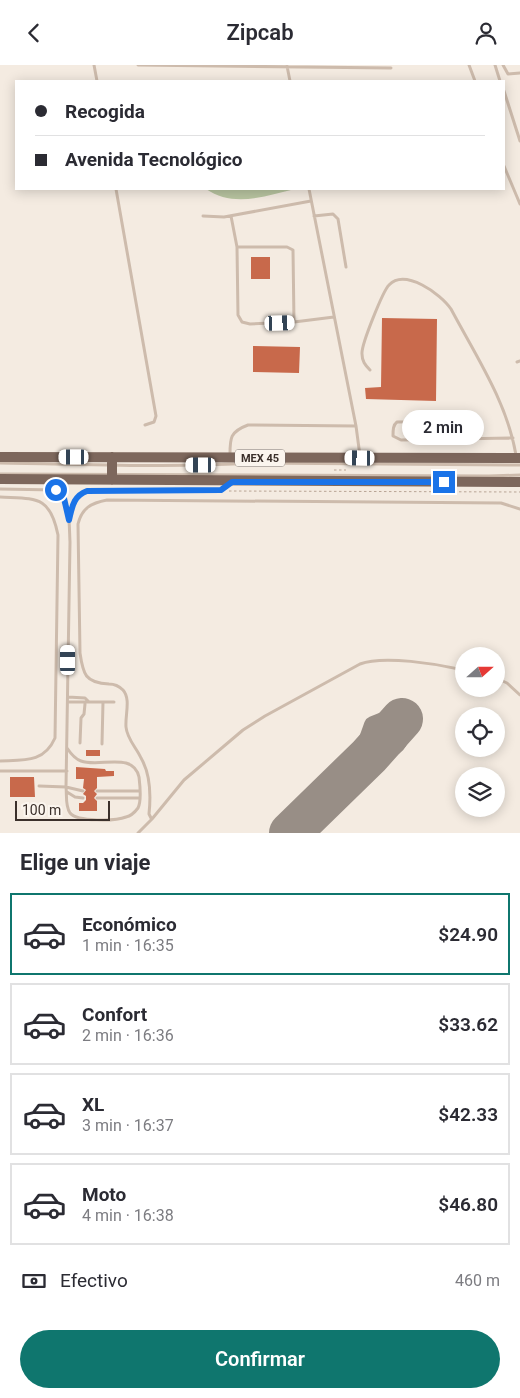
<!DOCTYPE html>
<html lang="es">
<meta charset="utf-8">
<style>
body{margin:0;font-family:Roboto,sans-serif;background:#f7f7f7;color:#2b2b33;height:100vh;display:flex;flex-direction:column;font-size:19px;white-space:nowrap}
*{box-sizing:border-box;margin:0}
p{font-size:16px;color:#7c7c81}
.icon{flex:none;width:28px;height:28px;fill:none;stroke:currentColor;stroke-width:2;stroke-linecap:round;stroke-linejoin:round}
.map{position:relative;height:768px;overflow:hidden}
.sheet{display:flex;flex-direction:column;background:#fff;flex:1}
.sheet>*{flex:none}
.hud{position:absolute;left:15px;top:15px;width:490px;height:110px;border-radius:0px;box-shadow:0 2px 12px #0003;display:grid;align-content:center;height:110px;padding:0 20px;background:#fff}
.needle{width:32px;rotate:69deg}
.fabs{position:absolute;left:455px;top:582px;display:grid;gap:10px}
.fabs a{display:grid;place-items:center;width:50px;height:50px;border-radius:50%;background:#fff;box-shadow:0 2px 12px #0003;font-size:25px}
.scale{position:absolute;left:15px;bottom:12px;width:95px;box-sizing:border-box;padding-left:5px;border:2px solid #3b302b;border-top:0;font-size:14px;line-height:18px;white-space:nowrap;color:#3b302b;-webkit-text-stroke:4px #fbf5ee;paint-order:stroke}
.end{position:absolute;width:22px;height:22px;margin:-11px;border:6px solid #1a73e8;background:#fff;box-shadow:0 0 0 2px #fff}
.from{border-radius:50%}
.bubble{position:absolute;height:35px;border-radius:18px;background:#fff;box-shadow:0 2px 12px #0003;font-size:16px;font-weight:600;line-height:35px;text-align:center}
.car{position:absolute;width:15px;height:30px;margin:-15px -8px;border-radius:6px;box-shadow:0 0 4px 1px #0007;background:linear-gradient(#fff 24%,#345 0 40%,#fff 0 76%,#345 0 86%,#fff 0)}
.hud b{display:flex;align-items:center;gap:18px;height:48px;font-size:19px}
.hud b+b{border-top:1px solid #e1e1e2}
.hud i{width:12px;height:12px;background:#2b2b33}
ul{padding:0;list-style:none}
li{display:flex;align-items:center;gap:15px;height:82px;margin:0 10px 8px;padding:0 10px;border:2px solid #e1e1e2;border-radius:0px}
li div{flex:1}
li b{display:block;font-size:19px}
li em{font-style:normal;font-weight:600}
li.selected{border-color:#0f766e}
li>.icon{width:45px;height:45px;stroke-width:1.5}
h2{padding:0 20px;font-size:22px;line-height:60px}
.pay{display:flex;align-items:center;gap:12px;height:55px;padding:0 20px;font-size:19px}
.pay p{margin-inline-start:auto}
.action{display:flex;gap:10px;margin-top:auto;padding:10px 20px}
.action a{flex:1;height:58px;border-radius:30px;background:#0f766e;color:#fff;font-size:20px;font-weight:600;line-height:58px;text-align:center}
header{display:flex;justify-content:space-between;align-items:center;height:65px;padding:0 20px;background:#fff;font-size:22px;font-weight:600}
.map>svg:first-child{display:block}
.green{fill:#b8c4a0}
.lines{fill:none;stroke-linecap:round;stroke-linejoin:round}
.taxiway{stroke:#988e86;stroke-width:18}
.runway{stroke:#988e86;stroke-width:42}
.building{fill:#c8694b}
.path{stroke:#b9a596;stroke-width:1;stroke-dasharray:2.5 2.5;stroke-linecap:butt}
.lane{stroke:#cdbbac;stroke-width:3}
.primary{stroke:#7d675c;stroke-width:10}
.route{stroke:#1a73e8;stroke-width:6}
.labels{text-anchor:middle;stroke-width:4;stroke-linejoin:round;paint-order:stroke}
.shield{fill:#fbf5ee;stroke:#756b66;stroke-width:1}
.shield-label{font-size:11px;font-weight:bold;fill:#3b302b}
</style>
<header><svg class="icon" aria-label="back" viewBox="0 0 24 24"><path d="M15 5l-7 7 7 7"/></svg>Zipcab<svg class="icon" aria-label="person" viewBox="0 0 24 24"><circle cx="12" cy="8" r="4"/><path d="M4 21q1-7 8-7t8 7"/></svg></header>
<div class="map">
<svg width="520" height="768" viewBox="0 0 520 768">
<rect width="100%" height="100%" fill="#f4ebe1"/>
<path class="green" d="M 206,124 L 295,124 C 266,131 233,143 206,124 Z"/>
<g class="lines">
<path class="taxiway" d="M 358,702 L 373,660 L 383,656 L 393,659 C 412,680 384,687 369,691"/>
<path class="runway" d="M 290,768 L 369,691 L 402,654"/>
</g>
<path class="building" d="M 251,192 L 270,192 L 270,214 L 251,214 Z
M 382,253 L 437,254 L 436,336 L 366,334 L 365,323 L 381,322 Z
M 253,281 L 300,282 L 299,308 L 253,307 Z
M 86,685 L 100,685 L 100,691 L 86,691 Z
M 76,702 L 105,704 L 106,706 L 114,706 L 114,711 L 97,712 L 97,723 L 94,726 L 97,729 L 94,733 L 97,736 L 97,746 L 79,746 L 79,738 L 83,738 L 86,735 L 86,731 L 83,729 L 86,725 L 83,723 L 84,714 L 76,714 Z
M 10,712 L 34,712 L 35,732 L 10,732 Z"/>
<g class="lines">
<path class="path" d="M 334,405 L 346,405
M 229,426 L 520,427"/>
<path class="lane" d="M 94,0 L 97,16
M 138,0 L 391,3
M 469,0 L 475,16
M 495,0 L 500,16
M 503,0 L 508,9 L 520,8
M 287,1 L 290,16
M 504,26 L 520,76
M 504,101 L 520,139
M 116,124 L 156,351 L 154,357 L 145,360
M 309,124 L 356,361 L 360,391
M 203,151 L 224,152 L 311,136
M 231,151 L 237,182 L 287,182 L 293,185 L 294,257 L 334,252
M 314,151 L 333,149 L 338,154 L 346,202
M 237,182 L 238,250 L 242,257 L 250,259 L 294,257
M 517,297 L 520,296
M 370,305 C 365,300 362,296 362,289 C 361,280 383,226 389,220 C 405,203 441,229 451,244 C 476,291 507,337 516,390
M 473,356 L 397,357 C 393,360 393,365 393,371 L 401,375 L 513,373
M 230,392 C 230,374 229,367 248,360 L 356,361
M 0,398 C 85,399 170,403 254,398 L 520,400
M 0,409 L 489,411 L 520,410
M 0,424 L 56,425 C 71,431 69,463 70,477 L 66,722 C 67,730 65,741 70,748 C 77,757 116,756 126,752 C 131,751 135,747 138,743 C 142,735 140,721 139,712 C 133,686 99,703 81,696 C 75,694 71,689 67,683
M 0,432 C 36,434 50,430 58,470 L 55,673 C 44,698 24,695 0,696
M 70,452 C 72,440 74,430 87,426 L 217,425 L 221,425 L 230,418
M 464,605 C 438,599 383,590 360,599 L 265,651 L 243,665 L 184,715 L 152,754 L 151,753 L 149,749 C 151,730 151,710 141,693 C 136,682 127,674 126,662 C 125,650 131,634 123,625 C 119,621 114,619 109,619 C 85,618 83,609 80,588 L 78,459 C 82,443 91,438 107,435 L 501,438 L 520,444
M 496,613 L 507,618 L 520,630
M 68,632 L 85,633 L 89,637
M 68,637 L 114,637
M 80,678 L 81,653 L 84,649 L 85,639
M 102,679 L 103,637
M 0,706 L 67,706
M 39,721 L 66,722 L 83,726
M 97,726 L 140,726
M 67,727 L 75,732 L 83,733
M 97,733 L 140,733
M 138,768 L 152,754"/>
<path class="primary" d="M 0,392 L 520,393
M 112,392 L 112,415
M 0,414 L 520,417"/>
</g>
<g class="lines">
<path class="route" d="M 56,425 L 63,429 L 69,455 C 72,443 73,431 87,426 L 221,425 L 232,417 L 444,417"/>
</g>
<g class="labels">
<rect class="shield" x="235" y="384.5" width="50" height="17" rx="4"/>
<g class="shield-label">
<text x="260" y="397">MEX 45</text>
</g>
</g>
</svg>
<div class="fabs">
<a><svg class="needle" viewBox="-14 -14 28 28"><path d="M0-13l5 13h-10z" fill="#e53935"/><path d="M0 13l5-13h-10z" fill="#7c7c81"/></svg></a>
<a><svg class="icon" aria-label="locate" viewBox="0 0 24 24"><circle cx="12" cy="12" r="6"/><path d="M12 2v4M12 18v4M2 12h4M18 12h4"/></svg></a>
<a><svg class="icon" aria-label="layers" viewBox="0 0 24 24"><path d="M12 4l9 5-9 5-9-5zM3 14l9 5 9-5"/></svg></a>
</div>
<div class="scale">100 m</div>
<i class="end from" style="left:56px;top:425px"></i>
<i class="end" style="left:444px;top:417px"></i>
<div class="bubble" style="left:402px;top:345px;width:82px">2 min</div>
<i class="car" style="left:280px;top:258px;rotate:88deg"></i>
<i class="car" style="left:74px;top:392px;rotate:270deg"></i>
<i class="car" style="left:360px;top:393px;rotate:271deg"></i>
<i class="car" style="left:201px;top:400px;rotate:270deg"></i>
<i class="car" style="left:68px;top:595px;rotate:0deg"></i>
<div class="hud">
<b><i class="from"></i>Recogida</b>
<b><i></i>Avenida Tecnológico</b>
</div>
</div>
<section class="sheet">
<h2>Elige un viaje</h2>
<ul>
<li class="selected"><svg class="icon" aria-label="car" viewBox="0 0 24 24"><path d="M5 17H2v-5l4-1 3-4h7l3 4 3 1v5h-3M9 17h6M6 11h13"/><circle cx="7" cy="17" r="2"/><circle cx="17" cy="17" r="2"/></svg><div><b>Económico</b><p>1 min · 16:35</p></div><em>$24.90</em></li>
<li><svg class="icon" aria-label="car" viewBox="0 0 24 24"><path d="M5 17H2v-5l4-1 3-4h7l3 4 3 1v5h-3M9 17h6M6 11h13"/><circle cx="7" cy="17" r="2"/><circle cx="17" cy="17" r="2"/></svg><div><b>Confort</b><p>2 min · 16:36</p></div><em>$33.62</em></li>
<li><svg class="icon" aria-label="car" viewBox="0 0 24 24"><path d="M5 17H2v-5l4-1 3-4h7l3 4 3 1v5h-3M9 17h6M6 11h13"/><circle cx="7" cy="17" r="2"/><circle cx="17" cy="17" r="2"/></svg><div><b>XL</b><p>3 min · 16:37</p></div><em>$42.33</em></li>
<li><svg class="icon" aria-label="car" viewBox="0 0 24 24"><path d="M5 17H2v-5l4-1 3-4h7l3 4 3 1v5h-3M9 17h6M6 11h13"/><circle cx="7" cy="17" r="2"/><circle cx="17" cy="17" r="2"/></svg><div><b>Moto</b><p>4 min · 16:38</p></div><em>$46.80</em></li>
</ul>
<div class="pay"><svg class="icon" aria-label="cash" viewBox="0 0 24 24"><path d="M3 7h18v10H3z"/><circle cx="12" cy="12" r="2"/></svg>Efectivo<p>460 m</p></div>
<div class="action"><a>Confirmar</a></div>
</section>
